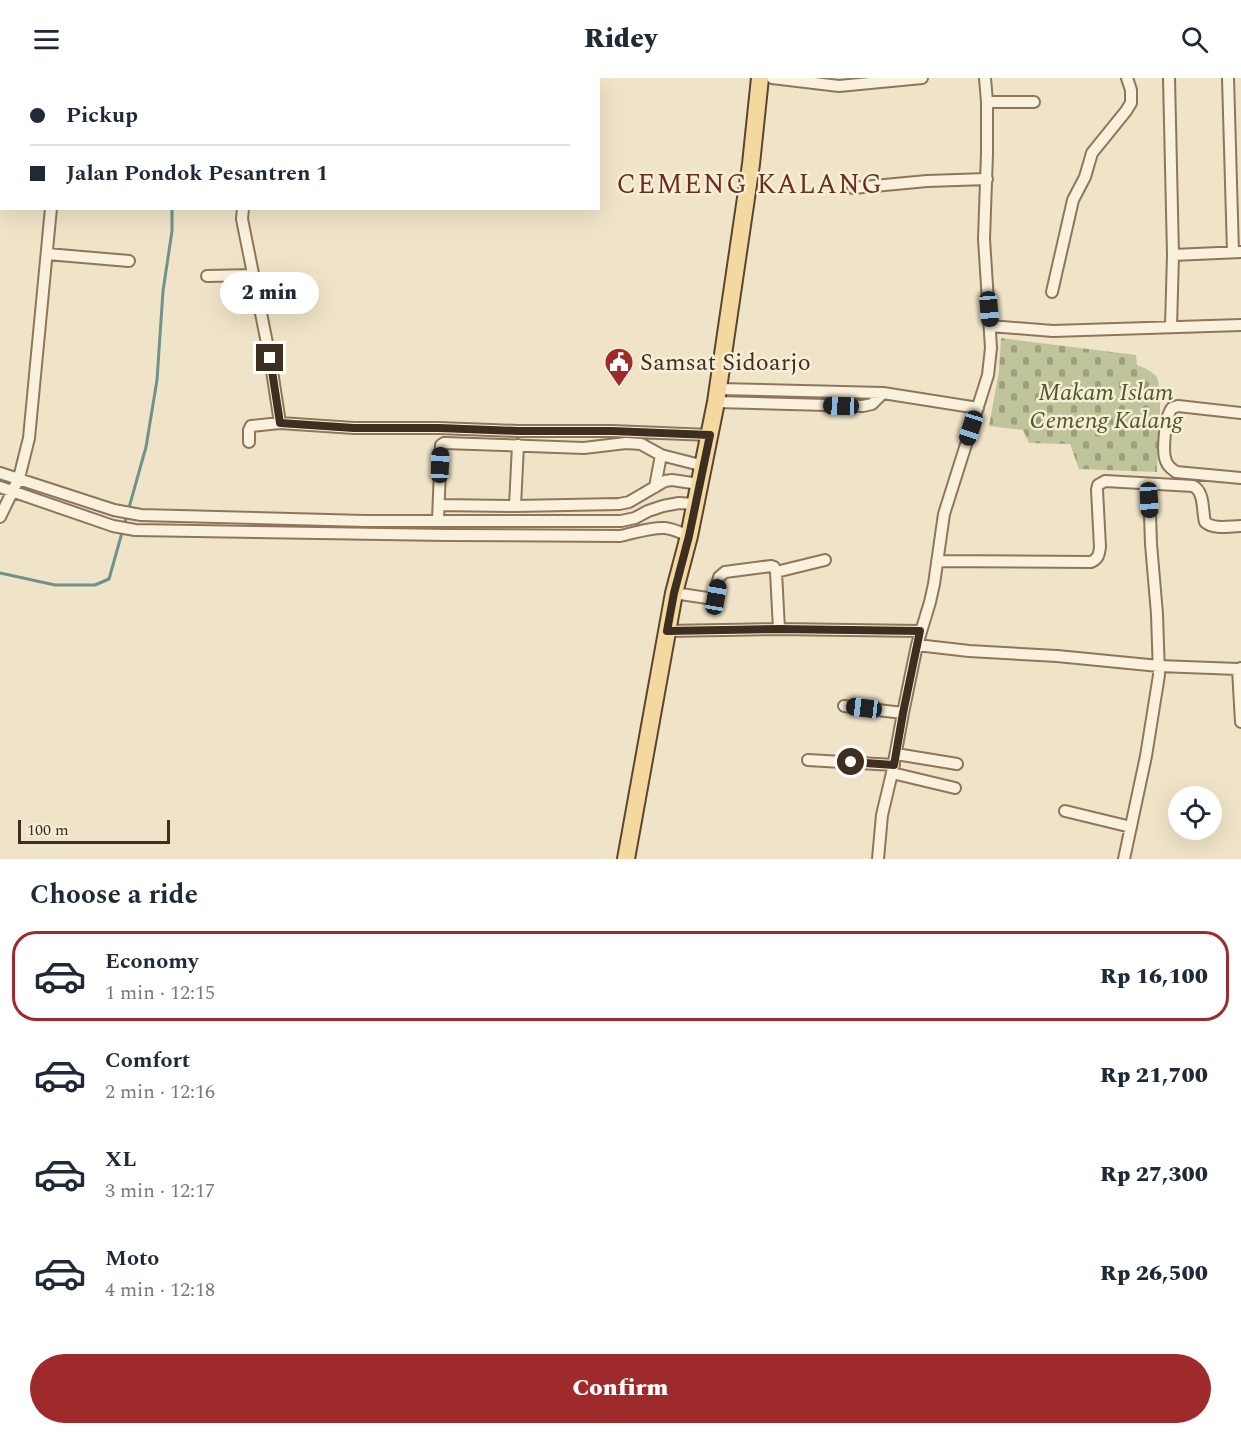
<!DOCTYPE html>
<meta charset="utf-8">
<style>
body{margin:0;font-family:Spectral,serif;background:#f2f2f3;color:#1f2937;height:100vh;display:flex;flex-direction:column;font-size:22px;white-space:nowrap}
*{box-sizing:border-box;margin:0}
p{font-size:20px;color:#747a83}
.icon{flex:none;width:33px;height:33px;fill:none;stroke:currentColor;stroke-width:2;stroke-linecap:round;stroke-linejoin:round}
.map{position:relative;height:781px;overflow:hidden}
.panel{display:flex;flex-direction:column;background:#fff;flex:1}
.panel>*{flex:none}
.hud{position:absolute;left:0px;top:0px;width:600px;height:132px;box-shadow:0 6px 24px #0002;display:grid;align-content:center;height:132px;padding:0 30px;background:#fff}
.tools{position:absolute;left:1168px;top:708px;display:grid;gap:12px}
.tools a{display:grid;place-items:center;width:54px;height:54px;border-radius:50%;background:#fff;box-shadow:0 6px 24px #0002;font-size:30px}
.scale{position:absolute;left:18px;bottom:15px;width:152px;box-sizing:border-box;padding-left:6px;border:3px solid #3d2e20;border-top:0;font-size:16px;line-height:21px;white-space:nowrap;color:#3d2e20;-webkit-text-stroke:4px #f7eed8;paint-order:stroke}
.end{position:absolute;width:27px;height:27px;margin:-14px;border:8px solid #3d2e20;background:#fff;box-shadow:0 0 0 3px #fff}
.from{border-radius:50%}
.bubble{position:absolute;height:42px;border-radius:21px;background:#fff;box-shadow:0 6px 24px #0002;font-size:20px;font-weight:800;line-height:42px;text-align:center}
.car{position:absolute;width:18px;height:36px;margin:-18px -9px;border-radius:8px;box-shadow:0 0 4px 2px #0007;background:linear-gradient(#222 24%,#8ab4d8 0 40%,#222 0 76%,#8ab4d8 0 86%,#222 0)}
.hud b{display:flex;align-items:center;gap:21px;height:57px;font-size:22px}
.hud b+b{border-top:2px solid #e0e1e3}
.hud i{width:15px;height:15px;background:#1f2937}
ul{padding:0;list-style:none}
li{display:flex;align-items:center;gap:18px;height:90px;margin:0 12px 9px;padding:0 18px;border:3px solid transparent;border-radius:24px}
li div{flex:1}
li b{display:block;font-size:22px}
li em{font-style:normal;font-weight:800}
li.current{border-color:#9e2a2b}
li>.icon{width:54px;height:54px;stroke-width:1.5}
h2{padding:0 30px;font-size:27px;line-height:72px}
.primary-button{display:flex;gap:12px;margin-top:auto;padding:12px 30px}
.primary-button a{flex:1;height:69px;border-radius:36px;background:#9e2a2b;color:#fff;font-size:24px;font-weight:800;line-height:69px;text-align:center}
header{display:flex;justify-content:space-between;align-items:center;height:78px;padding:0 30px;background:#fff;font-size:27px;font-weight:800}
.map>svg:first-child{display:block}
.cemetery{fill:url(#cemetery-stones)}
.lines{fill:none;stroke-linecap:round;stroke-linejoin:round}
.stream{stroke:#6f938a;stroke-width:3}
.minor-casing{stroke:#8d765c;stroke-width:14}
.primary-casing{stroke:#5b4430;stroke-width:20}
.minor{stroke:#faf1dc;stroke-width:10}
.primary{stroke:#f3d9a0;stroke-width:16}
.route{stroke:#3d2e20;stroke-width:8}
.labels{text-anchor:middle;stroke-width:5;stroke-linejoin:round;paint-order:stroke}
.poi-label{font-size:24px;fill:#3d2e20;stroke:#f7eed8;text-anchor:start}
.park-label{font-size:24px;font-style:italic;fill:#4d5a26;stroke:#f7eed8}
.quarter-label{font-size:27px;letter-spacing:1.5px;fill:#6b2e1e;stroke:#f7eed8}
</style>
<header><svg class="icon" aria-label="menu" viewBox="0 0 24 24"><path d="M4 6h16M4 12h16M4 18h16"/></svg>Ridey<svg class="icon" aria-label="search" viewBox="0 0 24 24"><circle cx="10" cy="10" r="6"/><path d="M15 15l6 6"/></svg></header>
<div class="map">
<svg width="1241" height="781" viewBox="0 0 1241 781">
<defs>
<pattern id="cemetery-stones" width="16" height="16" patternUnits="userSpaceOnUse" patternTransform="scale(1.5)"><rect width="16" height="16" fill="#bfc49a"/><path d="M2 7V4a2 2 0 0 1 4 0v3zM10 15v-3a2 2 0 0 1 4 0v3z" fill="#9ca07d"/></pattern>
</defs>
<rect width="100%" height="100%" fill="#f0e4c8"/>
<path class="cemetery" d="M 1001,260 L 1136,277 L 1137,287 C 1144,290 1153,293 1157,300 C 1164,314 1157,375 1157,394 L 1079,391 L 1070,366 L 1029,365 L 1023,352 L 989,348 L 999,293 Z"/>
<g class="lines">
<path class="stream" d="M 167,2 L 167,0
M 0,495 L 55,507 L 95,507 L 109,501 L 146,369 L 157,302 L 163,213 L 172,153 L 172,130"/>
<g class="minor-casing">
<path id="minor" d="M 772,0 L 839,8 L 922,0
M 1169,0 L 1173,177 L 1171,249
M 1228,0 L 1233,174
M 61,2 L 61,0
M 308,2 L 308,0
M 987,24 L 1034,24
M 0,79 L 2,79
M 853,110 L 927,103 L 987,101
M 243,130 L 242,141 L 270,280 L 280,345
M 47,176 L 129,183
M 1173,177 L 1241,174
M 207,198 L 254,197
M 1052,214 L 1073,122 L 1085,99 L 1092,75 L 1126,33 L 1131,25 L 1131,12 L 1127,0
M 990,248 L 1053,253 L 1241,247
M 718,311 L 883,315 L 978,330
M 716,324 L 863,328 L 872,326 L 883,315
M 1241,335 L 1178,328 L 1172,330 C 1165,338 1162,374 1166,383 C 1168,389 1172,391 1176,394 L 1241,400
M 249,364 L 249,352 L 251,348 L 280,345 L 354,350 L 439,350 L 518,353 L 612,353 L 710,357
M 0,395 L 114,432 L 141,437 L 365,443 L 621,443 L 635,440 L 648,433 L 663,428 L 679,425 L 695,426
M 0,409 L 113,448 L 135,452 L 447,457 L 620,458 C 635,455 650,449 665,450 C 674,451 681,455 689,458
M 655,409 L 661,377
M 439,427 L 515,428 L 619,426 L 629,424 L 665,403 L 672,402 L 699,406
M 515,428 L 518,367
M 0,439 L 19,400 L 29,360 L 51,130
M 438,442 L 441,367 L 444,365 L 584,370 L 626,365 L 641,366 L 661,377 L 704,388
M 937,483 L 1091,484 C 1098,481 1099,477 1100,469 L 1097,412 L 1098,407 L 1105,403 L 1193,408 C 1205,414 1202,433 1205,444 C 1214,452 1230,448 1241,448
M 776,494 L 825,482
M 674,515 L 714,521 L 719,499 L 725,494 L 771,488 L 774,489 L 776,494 L 779,551
M 667,553 L 779,551 L 920,553
M 917,567 L 969,573 L 1057,578 L 1159,588 L 1238,591
M 1241,590 L 1238,591 L 1241,644
M 844,628 L 903,635
M 896,676 L 957,686
M 808,682 L 894,687
M 892,695 L 955,710
M 1065,733 L 1131,749
M 878,781 L 882,737 L 892,695 L 903,635 L 917,567 L 930,524 L 934,506 L 944,436 L 988,297 L 991,270 L 984,161 L 987,75 L 987,24 L 985,0
M 1124,781 L 1146,678 L 1159,597 L 1157,536 L 1151,466 L 1149,406"/>
</g>
<g class="primary-casing">
<path id="primary" d="M 626,781 L 674,515 L 689,458 L 716,324 L 751,86 L 760,0"/>
</g>
<use href="#minor" class="minor"/>
<use href="#primary" class="primary"/>
</g>
<g class="lines">
<path class="route" d="M 270,280 L 280,345 L 354,350 L 439,350 L 518,353 L 612,353 L 710,357 L 689,458 L 674,515 L 667,553 L 779,551 L 920,553 L 903,635 L 894,687 L 851,684"/>
</g>
<defs>
<g id="civic-pin" transform="scale(1.5)"><path d="M0 17L-7.5 6A9.5 9.5 0 1 1 7.5 6Z" fill="#9e2a2b" stroke="#f7eed8"/><path d="M-.6-6.5H3V-4.5H.6V-3L4-1V1h2V6H-6V1h2V-1L-.6-3ZM-1.2 2.5V6h2.4V2.5Z" fill="#fff"/></g>
</defs>
<g fill-rule="evenodd">
<use href="#civic-pin" x="619" y="284"/>
</g>
<g class="labels">
<g class="poi-label">
<text x="640" y="292">Samsat Sidoarjo</text>
</g>
<g class="park-label">
<text x="1106" y="322">Makam Islam<tspan x="1106" dy="28">Cemeng Kalang</tspan></text>
</g>
<g class="quarter-label">
<text x="750" y="115">CEMENG KALANG</text>
</g>
</g>
</svg>
<div class="tools">
<a><svg class="icon" aria-label="locate" viewBox="0 0 24 24"><circle cx="12" cy="12" r="6"/><path d="M12 2v4M12 18v4M2 12h4M18 12h4"/></svg></a>
</div>
<div class="scale">100 m</div>
<i class="end from" style="left:851px;top:684px"></i>
<i class="end" style="left:270px;top:280px"></i>
<div class="bubble" style="left:220px;top:194px;width:99px">2 min</div>
<i class="car" style="left:989px;top:231px;rotate:175deg"></i>
<i class="car" style="left:841px;top:328px;rotate:272deg"></i>
<i class="car" style="left:971px;top:350px;rotate:198deg"></i>
<i class="car" style="left:440px;top:387px;rotate:2deg"></i>
<i class="car" style="left:1149px;top:422px;rotate:177deg"></i>
<i class="car" style="left:716px;top:519px;rotate:10deg"></i>
<i class="car" style="left:864px;top:630px;rotate:277deg"></i>
<div class="hud">
<b><i class="from"></i>Pickup</b>
<b><i></i>Jalan Pondok Pesantren 1</b>
</div>
</div>
<section class="panel">
<h2>Choose a ride</h2>
<ul>
<li class="current"><svg class="icon" aria-label="car" viewBox="0 0 24 24"><path d="M5 17H2v-5l4-1 3-4h7l3 4 3 1v5h-3M9 17h6M6 11h13"/><circle cx="7" cy="17" r="2"/><circle cx="17" cy="17" r="2"/></svg><div><b>Economy</b><p>1 min · 12:15</p></div><em>Rp 16,100</em></li>
<li><svg class="icon" aria-label="car" viewBox="0 0 24 24"><path d="M5 17H2v-5l4-1 3-4h7l3 4 3 1v5h-3M9 17h6M6 11h13"/><circle cx="7" cy="17" r="2"/><circle cx="17" cy="17" r="2"/></svg><div><b>Comfort</b><p>2 min · 12:16</p></div><em>Rp 21,700</em></li>
<li><svg class="icon" aria-label="car" viewBox="0 0 24 24"><path d="M5 17H2v-5l4-1 3-4h7l3 4 3 1v5h-3M9 17h6M6 11h13"/><circle cx="7" cy="17" r="2"/><circle cx="17" cy="17" r="2"/></svg><div><b>XL</b><p>3 min · 12:17</p></div><em>Rp 27,300</em></li>
<li><svg class="icon" aria-label="car" viewBox="0 0 24 24"><path d="M5 17H2v-5l4-1 3-4h7l3 4 3 1v5h-3M9 17h6M6 11h13"/><circle cx="7" cy="17" r="2"/><circle cx="17" cy="17" r="2"/></svg><div><b>Moto</b><p>4 min · 12:18</p></div><em>Rp 26,500</em></li>
</ul>
<div class="primary-button"><a>Confirm</a></div>
</section>
